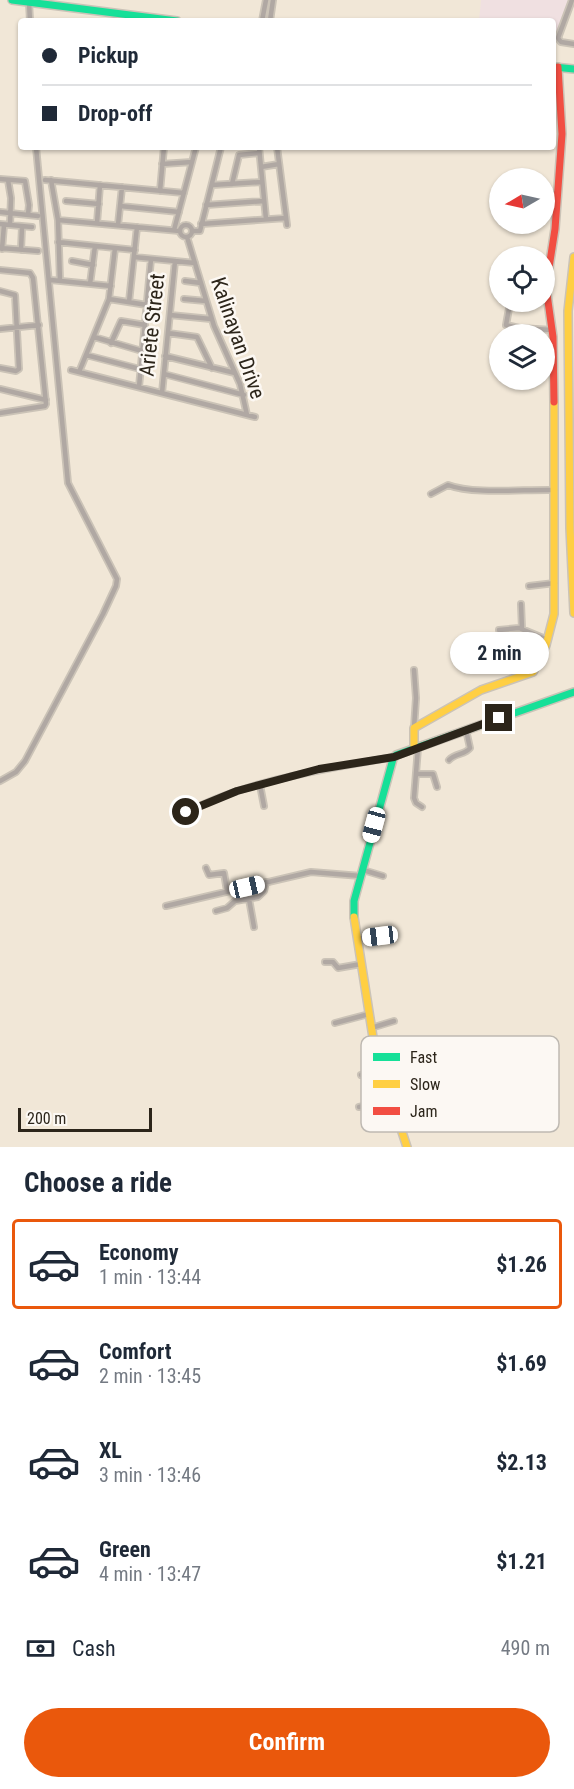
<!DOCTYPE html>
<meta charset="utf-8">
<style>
body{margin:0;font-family:"Roboto Condensed",sans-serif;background:#f2f2f3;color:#1f2937;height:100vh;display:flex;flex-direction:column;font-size:22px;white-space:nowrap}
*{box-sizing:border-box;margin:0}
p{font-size:20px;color:#747a83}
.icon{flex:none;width:33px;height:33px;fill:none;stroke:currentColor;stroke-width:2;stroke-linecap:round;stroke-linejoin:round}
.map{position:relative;height:1147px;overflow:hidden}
.panel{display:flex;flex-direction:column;background:#fff;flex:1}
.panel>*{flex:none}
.banner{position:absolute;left:18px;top:18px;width:538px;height:132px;border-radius:6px;box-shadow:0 2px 4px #0004;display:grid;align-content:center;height:132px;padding:0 24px;background:#fff}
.needle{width:39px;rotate:261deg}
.controls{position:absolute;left:489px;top:168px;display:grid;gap:12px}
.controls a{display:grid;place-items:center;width:66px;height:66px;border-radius:50%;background:#fff;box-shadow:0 2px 4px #0004;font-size:30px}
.scale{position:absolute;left:18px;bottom:15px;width:134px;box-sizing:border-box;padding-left:6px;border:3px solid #2c251a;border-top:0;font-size:16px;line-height:21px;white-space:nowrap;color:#2c251a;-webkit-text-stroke:4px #fcf8f3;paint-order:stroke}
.end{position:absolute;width:27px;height:27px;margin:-14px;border:8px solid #2c251a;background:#fff;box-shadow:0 0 0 3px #fff}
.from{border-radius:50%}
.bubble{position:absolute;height:42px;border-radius:21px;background:#fff;box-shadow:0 2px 4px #0004;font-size:20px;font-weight:700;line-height:42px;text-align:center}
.car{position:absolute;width:18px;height:36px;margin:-18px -9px;border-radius:8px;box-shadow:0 0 4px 2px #0007;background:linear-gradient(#fff 24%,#345 0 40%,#fff 0 76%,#345 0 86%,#fff 0)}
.banner b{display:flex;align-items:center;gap:21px;height:57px;font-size:22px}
.banner b+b{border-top:2px solid #e0e1e3}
.banner i{width:15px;height:15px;background:#1f2937}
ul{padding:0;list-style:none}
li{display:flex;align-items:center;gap:18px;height:90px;margin:0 12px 9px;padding:0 12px;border:3px solid transparent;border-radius:6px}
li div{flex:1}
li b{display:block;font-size:22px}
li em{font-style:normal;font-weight:700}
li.current{border-color:#ea580c}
li>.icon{width:54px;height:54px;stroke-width:1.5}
h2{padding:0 24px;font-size:27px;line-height:72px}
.pay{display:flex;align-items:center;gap:15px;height:66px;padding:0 24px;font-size:22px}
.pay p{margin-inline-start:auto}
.cta{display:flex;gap:12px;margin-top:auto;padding:12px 24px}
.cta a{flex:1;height:69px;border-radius:36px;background:#ea580c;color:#fff;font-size:24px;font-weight:700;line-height:69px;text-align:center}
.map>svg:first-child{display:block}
.industrial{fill:#f0e0e1}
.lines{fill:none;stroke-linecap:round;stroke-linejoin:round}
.street-casing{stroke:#cbc3b7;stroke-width:8}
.fast-casing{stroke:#cbc3b7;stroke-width:10}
.slow-casing{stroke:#cbc3b7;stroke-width:10}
.jam-casing{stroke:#cbc3b7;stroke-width:10}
.street{stroke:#b0a8a3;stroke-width:4.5}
.fast{stroke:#16e098;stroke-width:7}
.slow{stroke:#ffcf43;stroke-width:7}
.jam{stroke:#f24e42;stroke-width:7}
.route{stroke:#2c251a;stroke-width:8}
.labels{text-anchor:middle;stroke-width:5;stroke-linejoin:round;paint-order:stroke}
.street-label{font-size:21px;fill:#2c251a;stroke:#fcf8f3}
.key{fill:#fcf8f3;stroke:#beb9b2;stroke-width:1.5}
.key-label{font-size:16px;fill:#2c251a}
</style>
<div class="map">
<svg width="574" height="1147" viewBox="0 0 574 1147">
<rect width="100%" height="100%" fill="#f1e7d7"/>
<path class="industrial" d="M 481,0 L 569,0 L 556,35 L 557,40 L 554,40 L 554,21 L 479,21 Z"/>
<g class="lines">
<g class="street-casing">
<path id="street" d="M 572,0 L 558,38 L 561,42 L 574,44
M 29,2 L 30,21
M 262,21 L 266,0
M 270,21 L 273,0
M 259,147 L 266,219
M 277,147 L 287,225
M 162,164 L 192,162
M 261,167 L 279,164
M 0,179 L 25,181 L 29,205 L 28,215
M 8,180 L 11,198 L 10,225
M 45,180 L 184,193
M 51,180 L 58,220 L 60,281
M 232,184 L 239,155 L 259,153
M 212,185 L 262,182
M 160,191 L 164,147
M 544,194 L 558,193
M 66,201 L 99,204
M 499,204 L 500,204
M 206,205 L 264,201
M 120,206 L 179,212
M 544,208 L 556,209
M 0,212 L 38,216
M 58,220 L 180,231
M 97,223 L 100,185
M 0,224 L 32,227
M 201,224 L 286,218
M 118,225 L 122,187
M180 231a6 6 0 1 1 12 0a6 6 0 1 1-12 0Z
M 174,230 L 196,147
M 192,231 L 200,231 L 221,147
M 187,237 L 214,326 L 240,384 L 247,415
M 58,242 L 135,250
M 0,248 L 38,251
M 2,249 L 4,225
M 21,250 L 22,227
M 134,257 L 195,263
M 72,261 L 93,265
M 0,270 L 30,273 L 33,278 L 46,404 L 45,406 L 0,413
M 51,280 L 111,286
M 185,281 L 201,283
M 90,284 L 95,246
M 0,291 L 15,295 L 19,369 L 16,371 L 0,368
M 109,299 L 147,305
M 184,299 L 206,301
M 129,302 L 137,227
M 510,303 L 506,325 L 519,328 L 552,330
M 170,315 L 211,319
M 0,329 L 39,325
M 168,333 L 197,337 L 212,368
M 94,337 L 142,351
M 111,343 L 121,321 L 145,325
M 86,355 L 140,369
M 165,356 L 235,373
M 71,370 L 255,417
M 79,372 L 109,299 L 115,248
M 164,374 L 244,395
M 139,387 L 151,259
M 0,389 L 46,400
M 162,393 L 175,261
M 431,494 L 448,485 C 474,495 525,489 555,490
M 529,586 L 555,583
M 521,604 L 522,629
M 499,630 L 519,628 L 548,640
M 414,670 L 416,698 L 414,728
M 418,748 L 414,798 L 416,803 L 422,807
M 449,760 C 455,753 465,755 470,748 L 466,730
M 416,774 L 433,774 L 437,787
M 0,781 L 16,772 L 25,761 L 103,614 L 116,586 L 117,579 L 68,483 L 36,147
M 260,785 L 264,806
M 179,816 C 245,780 321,770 394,757
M 206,868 L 209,875 L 224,873 L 227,891
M 363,870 L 383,876
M 249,899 L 254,927
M 166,906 L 311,872 L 361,876
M 216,911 L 227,908 L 235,901 L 258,897 L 264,891 L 266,882
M 357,939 L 380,936
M 325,962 L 333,962 L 338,968 L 361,964
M 335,1023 L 369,1014
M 371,1028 L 394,1021
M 361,1075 L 381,1070
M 366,1096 L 368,1105
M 359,1107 L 391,1100"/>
</g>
<g class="fast-casing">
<path id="fast" d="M 12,0 L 177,21
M 554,67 L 574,69
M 354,917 L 354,901 L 393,759 L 396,755 L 574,692"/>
</g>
<g class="slow-casing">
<path id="slow" d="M 574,257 L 568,311 L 570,528 L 574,613
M 414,749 L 414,728 L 481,690 L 533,672 L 546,645 L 554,614 L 554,402
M 354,917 L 375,1050 L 407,1147"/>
</g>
<g class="jam-casing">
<path id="jam" d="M 554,402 L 553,337 L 546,287 L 555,229 L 562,134 L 558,67"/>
</g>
<use href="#street" class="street"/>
<use href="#fast" class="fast"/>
<use href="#slow" class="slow"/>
<use href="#jam" class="jam"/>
</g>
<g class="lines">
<path class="route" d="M 186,812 L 237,791 L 319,769 L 394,757 L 499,718"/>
</g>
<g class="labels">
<g class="street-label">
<text transform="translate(152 325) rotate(-84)" y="7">Ariete Street</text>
<text transform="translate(238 338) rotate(71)" y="7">Kalinayan Drive</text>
</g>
</g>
<rect x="361" y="1036" width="198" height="96" rx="9" class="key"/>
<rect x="373" y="1053" width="27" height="8" fill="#16e098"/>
<rect x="373" y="1080" width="27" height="8" fill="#ffcf43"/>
<rect x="373" y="1107" width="27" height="8" fill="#f24e42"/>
<g class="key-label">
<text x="410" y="1063">Fast</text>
<text x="410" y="1090">Slow</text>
<text x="410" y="1117">Jam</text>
</g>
</svg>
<div class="controls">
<a><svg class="needle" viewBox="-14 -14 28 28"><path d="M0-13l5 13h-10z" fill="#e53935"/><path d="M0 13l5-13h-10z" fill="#747a83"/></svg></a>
<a><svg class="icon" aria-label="locate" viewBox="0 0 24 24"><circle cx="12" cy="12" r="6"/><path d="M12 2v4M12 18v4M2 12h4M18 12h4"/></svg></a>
<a><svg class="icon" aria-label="layers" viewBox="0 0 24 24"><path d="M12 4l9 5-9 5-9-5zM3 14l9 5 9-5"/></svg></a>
</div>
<div class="scale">200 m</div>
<i class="end from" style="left:186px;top:812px"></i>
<i class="end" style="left:499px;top:718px"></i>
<div class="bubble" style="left:450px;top:632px;width:99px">2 min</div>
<i class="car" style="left:374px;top:825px;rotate:195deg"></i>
<i class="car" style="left:247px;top:887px;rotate:77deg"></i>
<i class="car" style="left:380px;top:936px;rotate:263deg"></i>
<div class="banner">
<b><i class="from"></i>Pickup</b>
<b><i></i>Drop-off</b>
</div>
</div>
<section class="panel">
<h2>Choose a ride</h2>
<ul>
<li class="current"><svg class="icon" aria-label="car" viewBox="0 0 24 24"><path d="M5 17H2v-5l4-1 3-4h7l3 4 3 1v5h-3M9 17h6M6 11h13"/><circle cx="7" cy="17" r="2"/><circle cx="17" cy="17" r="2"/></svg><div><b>Economy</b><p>1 min · 13:44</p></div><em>$1.26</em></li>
<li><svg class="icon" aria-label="car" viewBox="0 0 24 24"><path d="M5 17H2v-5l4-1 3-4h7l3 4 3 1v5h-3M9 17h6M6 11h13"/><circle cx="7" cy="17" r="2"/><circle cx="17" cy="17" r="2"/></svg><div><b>Comfort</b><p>2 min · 13:45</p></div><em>$1.69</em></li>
<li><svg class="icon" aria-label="car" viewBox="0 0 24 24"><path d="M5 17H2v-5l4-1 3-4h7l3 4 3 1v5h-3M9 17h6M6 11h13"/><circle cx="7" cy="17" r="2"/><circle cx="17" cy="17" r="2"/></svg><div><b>XL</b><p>3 min · 13:46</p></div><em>$2.13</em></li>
<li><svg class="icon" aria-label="car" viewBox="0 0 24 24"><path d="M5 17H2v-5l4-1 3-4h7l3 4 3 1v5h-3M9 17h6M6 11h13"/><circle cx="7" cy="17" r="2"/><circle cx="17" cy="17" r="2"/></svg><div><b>Green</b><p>4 min · 13:47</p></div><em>$1.21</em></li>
</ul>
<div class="pay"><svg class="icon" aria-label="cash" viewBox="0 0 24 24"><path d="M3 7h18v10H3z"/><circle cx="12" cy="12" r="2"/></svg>Cash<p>490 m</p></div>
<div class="cta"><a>Confirm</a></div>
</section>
